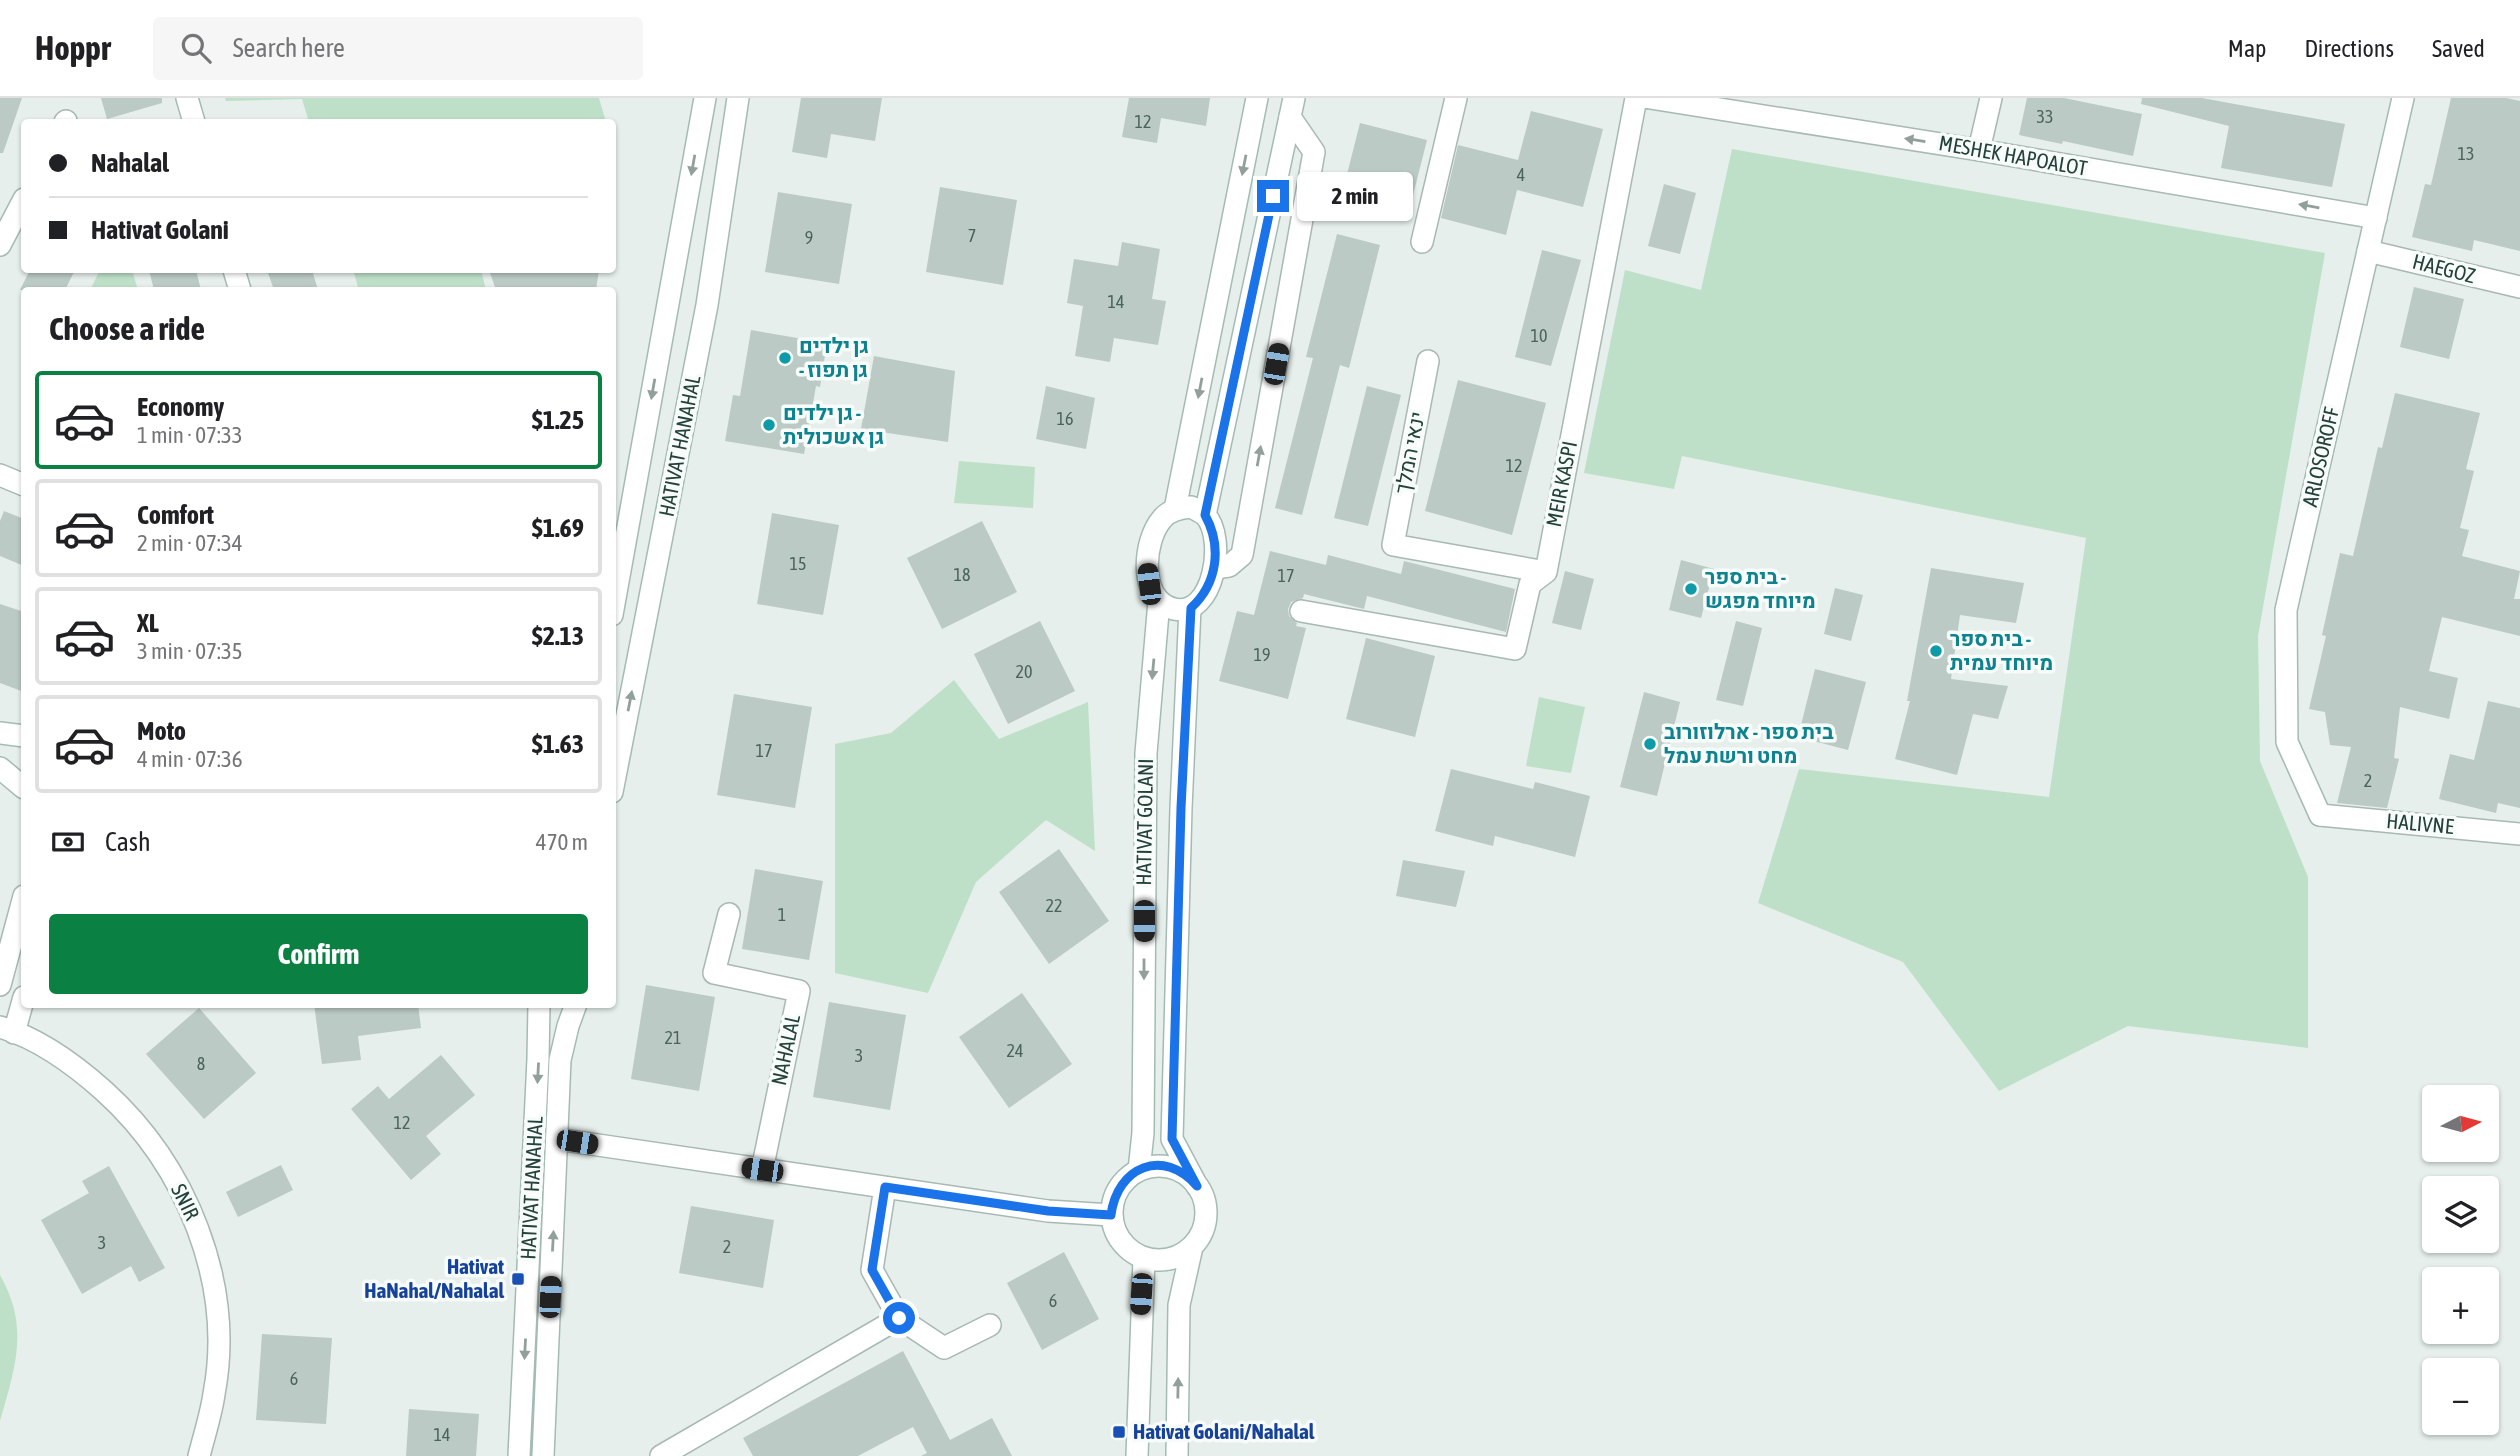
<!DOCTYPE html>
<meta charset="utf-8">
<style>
body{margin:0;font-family:"Asap Condensed",Heebo,sans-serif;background:#f6f6f6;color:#202124;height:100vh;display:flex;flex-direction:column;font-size:26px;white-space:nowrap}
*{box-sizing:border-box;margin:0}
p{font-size:23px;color:#757577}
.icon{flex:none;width:38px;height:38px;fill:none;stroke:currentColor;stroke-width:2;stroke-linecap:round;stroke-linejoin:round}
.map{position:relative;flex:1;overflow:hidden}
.drawer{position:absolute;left:21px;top:189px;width:595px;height:721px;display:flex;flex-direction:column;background:#fff;border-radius:7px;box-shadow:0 2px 5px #0004}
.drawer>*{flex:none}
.hud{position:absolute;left:21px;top:21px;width:595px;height:154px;border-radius:7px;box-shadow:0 2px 5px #0004;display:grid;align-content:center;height:154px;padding:0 28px;background:#fff}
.needle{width:46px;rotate:84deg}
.fabs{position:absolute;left:2422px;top:987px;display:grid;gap:14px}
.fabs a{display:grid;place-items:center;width:77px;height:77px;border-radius:7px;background:#fff;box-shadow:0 2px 5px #0004;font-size:35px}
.end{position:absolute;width:32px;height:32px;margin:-16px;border:9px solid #1a73e8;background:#fff;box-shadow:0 0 0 4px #fff}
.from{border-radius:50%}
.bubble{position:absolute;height:49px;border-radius:7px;background:#fff;box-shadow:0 2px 5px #0004;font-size:23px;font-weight:700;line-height:49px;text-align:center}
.car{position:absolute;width:21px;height:42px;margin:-21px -10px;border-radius:9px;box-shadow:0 0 5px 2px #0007;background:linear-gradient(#222 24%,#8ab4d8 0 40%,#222 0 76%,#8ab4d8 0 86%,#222 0)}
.hud b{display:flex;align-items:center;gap:24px;height:66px;font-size:26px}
.hud b+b{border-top:2px solid #e0e0e0}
.hud i{width:18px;height:18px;background:#202124}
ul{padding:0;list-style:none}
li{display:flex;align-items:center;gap:21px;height:98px;margin:0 14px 10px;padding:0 14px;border:4px solid #e0e0e0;border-radius:7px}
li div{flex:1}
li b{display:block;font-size:26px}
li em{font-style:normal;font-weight:700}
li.current{border-color:#0b8043}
li>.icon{width:63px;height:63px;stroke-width:1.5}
h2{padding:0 28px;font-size:32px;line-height:84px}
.pay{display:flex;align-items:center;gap:18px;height:77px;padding:0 28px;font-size:26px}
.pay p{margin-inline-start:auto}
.primary-button{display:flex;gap:14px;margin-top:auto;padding:14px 28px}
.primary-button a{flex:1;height:80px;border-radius:7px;background:#0b8043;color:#fff;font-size:28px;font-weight:700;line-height:80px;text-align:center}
header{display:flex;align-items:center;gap:42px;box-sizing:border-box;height:98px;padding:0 35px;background:#fff;border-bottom:2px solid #e0e0e0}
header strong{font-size:33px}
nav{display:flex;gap:38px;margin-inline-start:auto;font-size:24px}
.search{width:490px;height:63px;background:#f6f6f6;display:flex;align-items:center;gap:18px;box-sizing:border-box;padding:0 24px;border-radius:7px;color:#757577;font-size:26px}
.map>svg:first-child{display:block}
.green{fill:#bfe0c8}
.building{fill:#bbcac4}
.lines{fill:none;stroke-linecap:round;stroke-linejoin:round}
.street-casing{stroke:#a8b8b2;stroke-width:24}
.secondary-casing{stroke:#a4bbb3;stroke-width:24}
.street{stroke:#fff;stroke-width:21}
.secondary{stroke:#fff;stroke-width:21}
.oneway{fill:#92a09c}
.route{stroke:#1a73e8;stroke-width:9}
.culture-dot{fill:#0f9aa8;stroke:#f7fbf9;stroke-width:2.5}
.transit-dot{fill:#1a4fb4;stroke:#f7fbf9;stroke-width:2.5}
.labels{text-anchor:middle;stroke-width:7;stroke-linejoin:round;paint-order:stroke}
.number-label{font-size:18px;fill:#4a645c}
.street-label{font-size:21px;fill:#24423a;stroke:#f7fbf9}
.culture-label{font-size:21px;font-weight:bold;fill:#0d838f;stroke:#f7fbf9;text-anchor:start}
.transit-label{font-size:21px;font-weight:bold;fill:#164399;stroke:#f7fbf9;text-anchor:end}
</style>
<header>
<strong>Hoppr</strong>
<div class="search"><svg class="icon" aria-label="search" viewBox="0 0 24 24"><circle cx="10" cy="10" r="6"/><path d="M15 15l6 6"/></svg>Search here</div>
<nav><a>Map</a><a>Directions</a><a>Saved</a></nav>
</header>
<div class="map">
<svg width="2520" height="1358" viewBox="0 0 2520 1358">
<rect width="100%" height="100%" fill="#e6efeb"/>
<path class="green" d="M 225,0 L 599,0 L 606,24 L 309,24 L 302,1 L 226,3 Z
M 1732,51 L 2325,155 L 2258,538 L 2260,663 L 2308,779 L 2308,950 L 2128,928 L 1999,993 L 1903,864 L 1758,805 L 1799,671 L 2049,699 L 2086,440 L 1682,358 L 1674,391 L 1584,375 L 1625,172 L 1701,192 Z
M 100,172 L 132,172 L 138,192 L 90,192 Z
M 353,172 L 481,172 L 486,192 L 359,192 Z
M 959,363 L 1035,369 L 1033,410 L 954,405 Z
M 954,582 L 999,641 L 1088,604 L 1095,753 L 1046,722 L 976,784 L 928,895 L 835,875 L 835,646 L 891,635 Z
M 1539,599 L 1585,609 L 1571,675 L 1526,668 Z
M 0,1177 C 30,1229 15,1270 0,1323 Z"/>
<path class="building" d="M 0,0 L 22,0 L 3,55 L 0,55 Z
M 101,0 L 162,0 L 162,5 L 107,21 Z
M 801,0 L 882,0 L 875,43 L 831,36 L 827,60 L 792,54 Z
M 1129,0 L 1210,0 L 1206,28 L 1161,20 L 1157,45 L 1122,39 Z
M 2027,0 L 2064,0 L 2142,16 L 2133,58 L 2063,43 L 2062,46 L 2019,37 Z
M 2142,0 L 2202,0 L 2345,26 L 2332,89 L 2221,70 L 2229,28 L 2141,6 Z
M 2451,0 L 2506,0 L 2520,3 L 2520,153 L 2474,142 L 2472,153 L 2412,139 L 2425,86 L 2431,87 Z
M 1531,13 L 1603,31 L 1583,109 L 1517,92 L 1506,137 L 1441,120 L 1458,47 L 1518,62 Z
M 1360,25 L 1427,42 L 1408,117 L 1341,100 Z
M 1664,86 L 1696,95 L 1680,156 L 1648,148 Z
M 940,89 L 1017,102 L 1003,187 L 926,174 Z
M 778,94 L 852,106 L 839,186 L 765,174 Z
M 1337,136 L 1380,147 L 1349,270 L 1340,267 L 1302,417 L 1275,410 L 1313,260 L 1306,259 Z
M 1122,144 L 1160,151 L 1152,201 L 1166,203 L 1158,247 L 1114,240 L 1110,264 L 1075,258 L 1083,208 L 1067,205 L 1074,161 L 1118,168 Z
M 1542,152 L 1581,162 L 1551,268 L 1515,259 Z
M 30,172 L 75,172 L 65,192 L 20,192 Z
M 149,172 L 196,172 L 201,192 L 154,192 Z
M 267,172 L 312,172 L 318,192 L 274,192 Z
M 489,172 L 599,172 L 596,192 L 496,192 Z
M 2414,189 L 2464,201 L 2449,261 L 2400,249 Z
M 751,232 L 827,245 L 820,289 L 816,288 L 804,356 L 725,343 L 733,297 L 740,298 Z
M 874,258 L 955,273 L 948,344 L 861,331 Z
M 1458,282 L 1546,305 L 1512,437 L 1425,413 Z
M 1046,288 L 1095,300 L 1086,351 L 1036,341 Z
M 1367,288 L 1401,297 L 1368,428 L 1334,420 Z
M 2395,295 L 2480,315 L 2466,371 L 2474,373 L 2460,430 L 2469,432 L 2462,458 L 2520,473 L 2514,501 L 2520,501 L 2520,538 L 2442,519 L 2429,573 L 2458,580 L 2449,621 L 2400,609 L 2394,660 L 2399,661 L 2387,710 L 2337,705 L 2351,649 L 2330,647 L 2325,614 L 2309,611 L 2326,538 L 2322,537 L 2340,455 L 2353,458 L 2378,349 L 2382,350 Z
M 4,413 L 24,421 L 24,468 L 0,458 L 0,423 Z
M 772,415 L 839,427 L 823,517 L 757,506 Z
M 982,423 L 1017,494 L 942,531 L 907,460 Z
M 1270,453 L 1326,467 L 1328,457 L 1401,476 L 1404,463 L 1515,491 L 1506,534 L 1367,498 L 1364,511 L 1304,496 L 1303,500 L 1291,504 L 1288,511 L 1289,518 L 1297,525 L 1296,528 L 1306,530 L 1288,601 L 1219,583 L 1237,513 L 1254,517 Z
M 1681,462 L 1714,471 L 1701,520 L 1669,512 Z
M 1931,470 L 2024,485 L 2016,525 L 1960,517 L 1951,581 L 2008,588 L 1998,621 L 1973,616 L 1957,677 L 1895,661 L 1910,603 L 1907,603 Z
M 1565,473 L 1594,481 L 1581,532 L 1552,525 Z
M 1835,490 L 1863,497 L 1851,543 L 1824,536 Z
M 0,506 L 24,514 L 24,594 L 0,585 Z
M 1040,523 L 1075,593 L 1008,626 L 974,556 Z
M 1736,523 L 1762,530 L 1743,608 L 1716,602 Z
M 1366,540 L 1435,558 L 1415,639 L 1346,621 Z
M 1815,571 L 1866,584 L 1848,652 L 1798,639 Z
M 1644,594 L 1680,604 L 1657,698 L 1620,689 Z
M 734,596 L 812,609 L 795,710 L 717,697 Z
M 2488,603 L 2520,610 L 2520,710 L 2498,705 L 2496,715 L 2439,701 L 2450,656 L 2474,662 Z
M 1451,671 L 1533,691 L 1535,684 L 1590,698 L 1575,759 L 1495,738 L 1493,748 L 1435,733 Z
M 1059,751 L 1109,823 L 1049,866 L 999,794 Z
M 1403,762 L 1465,773 L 1456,809 L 1396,798 Z
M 755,771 L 823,783 L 809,862 L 742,851 Z
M 646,887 L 715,899 L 699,993 L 631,981 Z
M 1022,895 L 1072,966 L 1009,1010 L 959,939 Z
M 829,904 L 906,917 L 890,1012 L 813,999 Z
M 314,906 L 418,906 L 421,930 L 358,938 L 361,962 L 322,966 Z
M 199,910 L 256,975 L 204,1021 L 146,956 Z
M 441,957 L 475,997 L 426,1038 L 441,1056 L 411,1082 L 351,1011 L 378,988 L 389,1001 Z
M 281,1067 L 293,1092 L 238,1119 L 226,1094 Z
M 109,1068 L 165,1170 L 139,1184 L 131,1168 L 82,1196 L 41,1122 L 89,1095 L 82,1083 Z
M 691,1108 L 774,1122 L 763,1190 L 679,1175 Z
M 1064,1154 L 1099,1221 L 1042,1252 L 1007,1185 Z
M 262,1236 L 332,1240 L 326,1326 L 256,1322 Z
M 903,1253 L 950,1342 L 992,1320 L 1012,1358 L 921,1358 L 927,1355 L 913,1329 L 858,1358 L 753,1358 L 743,1340 Z
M 409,1311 L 479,1316 L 476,1358 L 406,1358 Z"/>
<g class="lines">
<g class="street-casing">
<path id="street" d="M 187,0 L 194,24
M 1650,0 L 1979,52 L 2376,120
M 65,24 L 66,23
M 1979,52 L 1991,0
M 1422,144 L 1456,0
M 0,147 L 24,101
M 2368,153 L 2520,189
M 234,172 L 240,192
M 1428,263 L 1393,447 L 1546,474
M 0,377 L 24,387
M 1215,470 L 1229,468 L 1242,457 L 1314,54 L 1290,19
M 1301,513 L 1515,551 L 1530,486 L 1546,474 L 1636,0
M 2320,717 L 2520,736
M 729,816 L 714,875 L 799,893 L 762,1072
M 0,887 L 24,798
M 0,929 C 38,940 75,967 104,993 C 186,1067 235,1185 214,1296 C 211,1317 204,1338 199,1358
M 14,935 L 24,899
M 557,1041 L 1048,1113 L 1111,1117
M 885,1089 L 872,1172 L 899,1220 L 944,1250 L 990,1227
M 661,1358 L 899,1220"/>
</g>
<g class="secondary-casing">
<path id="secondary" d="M 1191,409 C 1195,411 1201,414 1205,417 C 1227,440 1214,520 1174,511 C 1138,502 1143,443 1162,421 C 1169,412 1180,410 1191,409 Z
M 1175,411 L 1257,0
M 1205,417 L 1294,0
M 1190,510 L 1181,710 L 1172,1041 L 1197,1088
M 612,517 L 705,0
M 0,635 L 24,638
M 0,670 L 24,690
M 612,694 L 707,207 L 738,0
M 2320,717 L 2287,644 L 2286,512 L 2403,0
M1112 1115a47 47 0 1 1 94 0a47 47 0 1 1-94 0Z
M 1139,1072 L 1143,1035 L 1146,655 L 1159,503
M 519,1358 L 538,961 L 539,906
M 543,1358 L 560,962 L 568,928 L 576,906
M 1137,1358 L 1144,1160
M 1177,1358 L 1179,1207 L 1192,1149"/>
</g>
<use href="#street" class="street"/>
<use href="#secondary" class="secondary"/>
</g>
<defs><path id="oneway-solid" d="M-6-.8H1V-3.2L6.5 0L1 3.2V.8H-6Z" transform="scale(1.75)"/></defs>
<g class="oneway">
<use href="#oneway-solid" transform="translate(1915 42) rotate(-171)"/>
<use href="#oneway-solid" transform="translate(693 67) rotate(100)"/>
<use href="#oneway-solid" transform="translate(1244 67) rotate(101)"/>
<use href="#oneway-solid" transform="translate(2309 108) rotate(-170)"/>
<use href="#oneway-solid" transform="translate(1200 290) rotate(101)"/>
<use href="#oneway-solid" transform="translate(653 291) rotate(100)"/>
<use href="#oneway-solid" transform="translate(1259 358) rotate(-80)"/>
<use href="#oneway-solid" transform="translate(1153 571) rotate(95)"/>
<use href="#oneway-solid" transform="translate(630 603) rotate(-79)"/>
<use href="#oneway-solid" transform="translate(1144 871) rotate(90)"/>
<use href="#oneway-solid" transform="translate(538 975) rotate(93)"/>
<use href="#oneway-solid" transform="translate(553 1143) rotate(-87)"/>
<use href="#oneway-solid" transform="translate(525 1251) rotate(93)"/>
<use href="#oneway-solid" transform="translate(1178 1290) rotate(-89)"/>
</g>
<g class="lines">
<path class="route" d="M 899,1220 L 872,1172 L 885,1089 L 1048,1113 L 1111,1117 C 1117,1069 1163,1049 1197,1088 L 1172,1041 L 1181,710 L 1191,510 C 1218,485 1222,448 1205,417 L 1273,98"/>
</g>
<g class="culture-dot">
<circle cx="785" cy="260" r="7"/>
<circle cx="769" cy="327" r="7"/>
<circle cx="1691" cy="491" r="7"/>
<circle cx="1936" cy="553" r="7"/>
<circle cx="1650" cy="646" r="7"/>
</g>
<g class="transit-dot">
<rect x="511" y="1174" width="14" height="14" rx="3.5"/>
<rect x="1112" y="1327" width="14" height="14" rx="3.5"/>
</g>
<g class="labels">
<g class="number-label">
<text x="2045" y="25">33</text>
<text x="1143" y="30">12</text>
<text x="2466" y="62">13</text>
<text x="1521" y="83">4</text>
<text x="972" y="144">7</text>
<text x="809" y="146">9</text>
<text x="1116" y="210">14</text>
<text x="1539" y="244">10</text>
<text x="1065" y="327">16</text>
<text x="1514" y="374">12</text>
<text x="798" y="472">15</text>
<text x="962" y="483">18</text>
<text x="1286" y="484">17</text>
<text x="1262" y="563">19</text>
<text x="1024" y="580">20</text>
<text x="764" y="659">17</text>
<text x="2368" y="689">2</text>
<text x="1054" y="814">22</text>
<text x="782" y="823">1</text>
<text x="673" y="946">21</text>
<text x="1015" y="959">24</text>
<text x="859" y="964">3</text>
<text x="201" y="972">8</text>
<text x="402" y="1031">12</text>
<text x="102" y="1151">3</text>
<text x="727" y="1155">2</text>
<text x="1053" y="1209">6</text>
<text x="294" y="1287">6</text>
<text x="442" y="1343">14</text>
</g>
<g class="street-label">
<text transform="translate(2013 58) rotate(10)" y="7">MESHEK HAPOALOT</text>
<text transform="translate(2444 171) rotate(14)" y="7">HAEGOZ</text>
<text transform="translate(680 348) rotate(-79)" y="7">HATIVAT HANAHAL</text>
<text transform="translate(1410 355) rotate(-79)" y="7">ינאי המלך</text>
<text transform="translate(2321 359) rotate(-77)" y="7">ARLOSOROFF</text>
<text transform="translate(1562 386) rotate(-79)" y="7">MEIR KASPI</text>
<text transform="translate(1145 724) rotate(-89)" y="7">HATIVAT GOLANI</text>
<text transform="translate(2420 726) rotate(5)" y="7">HALIVNE</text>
<text transform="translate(786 952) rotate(-78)" y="7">NAHALAL</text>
<text transform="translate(532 1090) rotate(-87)" y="7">HATIVAT HANAHAL</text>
<text transform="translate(185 1104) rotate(64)" y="7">SNIR</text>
</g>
<g class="culture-label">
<text x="799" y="255">גן ילדים<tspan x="799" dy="24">- גן תפוז</tspan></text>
<text x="783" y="322">גן ילדים -<tspan x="783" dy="24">גן אשכולית</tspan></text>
<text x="1705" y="486">בית ספר -<tspan x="1705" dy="24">מיוחד מפגש</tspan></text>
<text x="1950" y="548">בית ספר -<tspan x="1950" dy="24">מיוחד עמית</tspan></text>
<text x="1664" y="641">בית ספר - ארלוזורוב<tspan x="1664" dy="24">מחט ורשת עמל</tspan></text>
</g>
<g class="transit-label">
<text x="504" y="1176">Hativat<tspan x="504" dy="24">HaNahal/Nahalal</tspan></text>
<text x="1133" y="1341" text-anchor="start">Hativat Golani/Nahalal</text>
</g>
</g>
</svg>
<div class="fabs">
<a><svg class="needle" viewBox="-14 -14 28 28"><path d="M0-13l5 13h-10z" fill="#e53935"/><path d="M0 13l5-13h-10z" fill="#757577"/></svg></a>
<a><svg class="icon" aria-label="layers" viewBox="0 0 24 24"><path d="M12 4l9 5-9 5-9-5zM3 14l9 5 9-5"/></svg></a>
<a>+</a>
<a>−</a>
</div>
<i class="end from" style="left:899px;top:1220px"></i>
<i class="end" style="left:1273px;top:98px"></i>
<div class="bubble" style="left:1297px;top:74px;width:116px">2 min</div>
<i class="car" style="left:1276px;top:266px;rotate:10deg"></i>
<i class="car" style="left:1149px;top:486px;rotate:353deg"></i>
<i class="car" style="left:1144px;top:823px;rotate:180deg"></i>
<i class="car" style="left:577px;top:1044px;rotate:99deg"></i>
<i class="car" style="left:762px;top:1072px;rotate:278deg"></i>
<i class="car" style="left:1141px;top:1196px;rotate:184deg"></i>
<i class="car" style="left:550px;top:1199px;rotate:3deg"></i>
<div class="hud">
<b><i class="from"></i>Nahalal</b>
<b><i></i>Hativat Golani</b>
</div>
<section class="drawer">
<h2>Choose a ride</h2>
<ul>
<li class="current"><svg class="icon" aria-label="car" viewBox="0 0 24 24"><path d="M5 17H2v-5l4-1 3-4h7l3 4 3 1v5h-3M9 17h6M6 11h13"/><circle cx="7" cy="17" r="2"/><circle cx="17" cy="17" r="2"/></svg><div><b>Economy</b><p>1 min · 07:33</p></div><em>$1.25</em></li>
<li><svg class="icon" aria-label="car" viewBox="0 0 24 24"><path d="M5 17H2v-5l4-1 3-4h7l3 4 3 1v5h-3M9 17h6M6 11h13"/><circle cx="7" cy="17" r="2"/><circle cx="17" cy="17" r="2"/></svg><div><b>Comfort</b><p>2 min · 07:34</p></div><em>$1.69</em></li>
<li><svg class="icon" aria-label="car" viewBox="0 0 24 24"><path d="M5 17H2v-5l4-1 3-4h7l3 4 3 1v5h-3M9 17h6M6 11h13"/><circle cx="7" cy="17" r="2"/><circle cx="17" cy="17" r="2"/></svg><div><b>XL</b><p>3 min · 07:35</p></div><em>$2.13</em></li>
<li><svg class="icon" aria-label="car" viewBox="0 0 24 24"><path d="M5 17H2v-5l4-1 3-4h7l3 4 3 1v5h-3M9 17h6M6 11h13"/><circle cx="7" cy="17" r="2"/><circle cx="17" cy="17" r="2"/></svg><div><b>Moto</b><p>4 min · 07:36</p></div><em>$1.63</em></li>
</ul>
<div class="pay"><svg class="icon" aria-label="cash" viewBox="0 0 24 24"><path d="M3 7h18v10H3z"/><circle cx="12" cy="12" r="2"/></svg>Cash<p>470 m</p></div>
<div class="primary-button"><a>Confirm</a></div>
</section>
</div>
